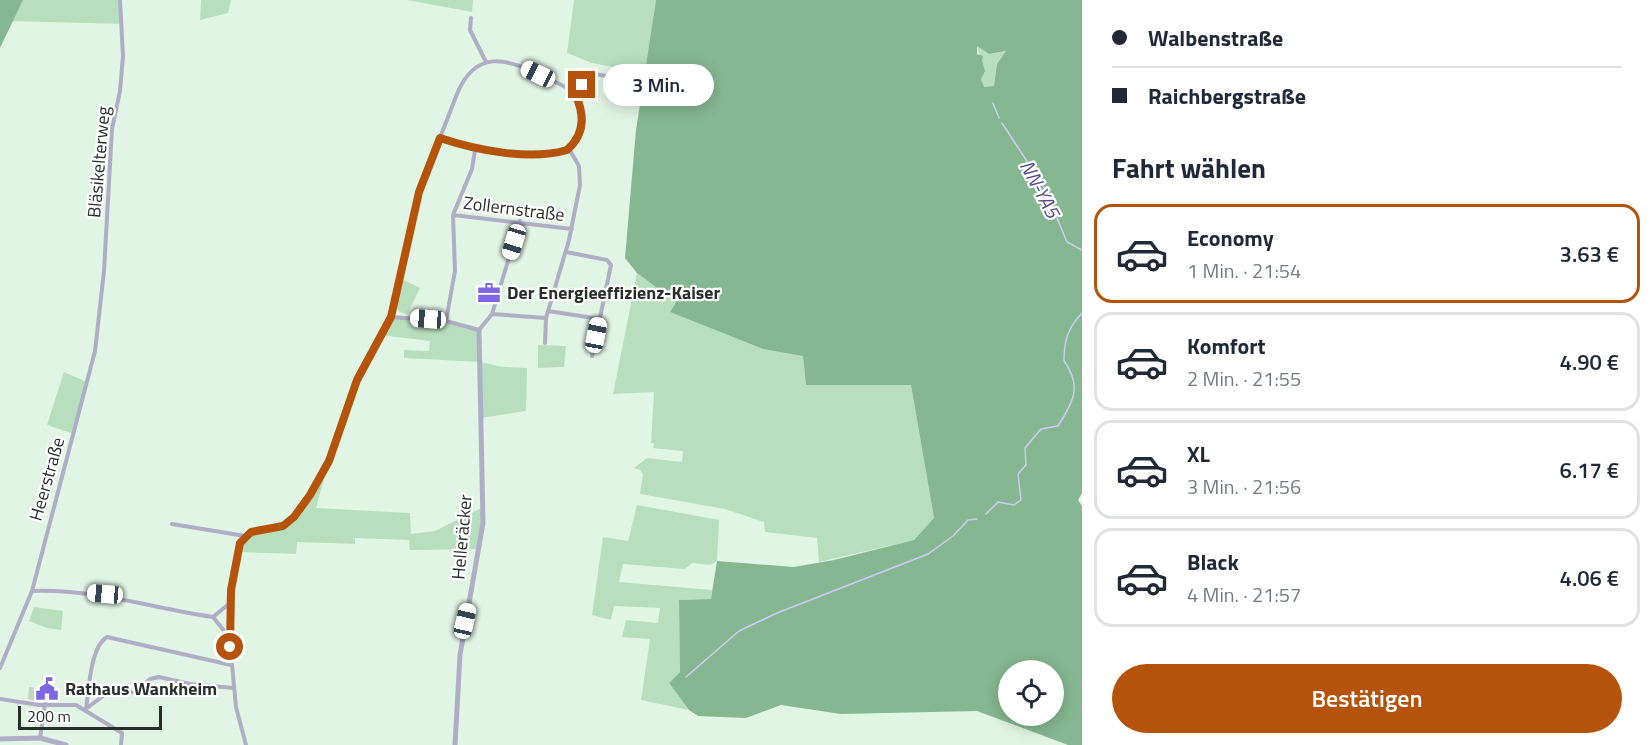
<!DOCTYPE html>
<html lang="de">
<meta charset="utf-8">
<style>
body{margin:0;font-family:"Titillium Web",sans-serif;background:#f6f6f7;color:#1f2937;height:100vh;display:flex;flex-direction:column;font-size:22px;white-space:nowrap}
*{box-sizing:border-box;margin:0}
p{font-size:20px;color:#747a83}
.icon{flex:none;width:33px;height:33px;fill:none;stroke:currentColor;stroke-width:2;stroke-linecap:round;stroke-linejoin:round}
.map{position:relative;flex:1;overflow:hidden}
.panel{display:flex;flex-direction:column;background:#fff;width:570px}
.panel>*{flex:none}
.hud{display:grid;align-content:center;height:132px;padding:0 30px;background:#fff}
.tools{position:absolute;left:998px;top:660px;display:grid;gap:12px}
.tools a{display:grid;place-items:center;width:66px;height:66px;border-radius:50%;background:#fff;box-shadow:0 3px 15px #0003;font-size:30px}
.scale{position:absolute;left:18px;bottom:15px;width:144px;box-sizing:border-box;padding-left:6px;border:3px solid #282f29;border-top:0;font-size:16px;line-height:21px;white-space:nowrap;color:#282f29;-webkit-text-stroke:4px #fff;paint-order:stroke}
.end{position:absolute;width:27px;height:27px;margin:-14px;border:8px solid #b45309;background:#fff;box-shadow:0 0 0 3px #fff}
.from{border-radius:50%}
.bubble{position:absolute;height:42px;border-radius:21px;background:#fff;box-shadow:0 3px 15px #0003;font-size:20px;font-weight:600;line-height:42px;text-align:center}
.car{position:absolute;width:18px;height:36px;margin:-18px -9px;border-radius:8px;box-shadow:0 0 4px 2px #0007;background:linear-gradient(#fff 24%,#345 0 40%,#fff 0 76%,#345 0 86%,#fff 0)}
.hud b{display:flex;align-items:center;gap:21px;height:57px;font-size:22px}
.hud b+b{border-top:2px solid #e0e1e3}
.hud i{width:15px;height:15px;background:#1f2937}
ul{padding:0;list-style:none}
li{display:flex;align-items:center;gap:18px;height:99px;margin:0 12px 9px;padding:0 18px;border:3px solid #e0e1e3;border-radius:18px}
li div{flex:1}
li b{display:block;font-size:22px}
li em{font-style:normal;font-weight:600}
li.current{border-color:#b45309}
li>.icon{width:54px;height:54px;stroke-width:1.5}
h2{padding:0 30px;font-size:27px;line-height:72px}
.action{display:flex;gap:12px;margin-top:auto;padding:12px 30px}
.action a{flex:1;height:69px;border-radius:36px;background:#b45309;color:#fff;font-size:24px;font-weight:600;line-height:69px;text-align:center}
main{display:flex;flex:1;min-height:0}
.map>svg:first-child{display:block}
.green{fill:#b7dfbe}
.forest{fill:#85b790;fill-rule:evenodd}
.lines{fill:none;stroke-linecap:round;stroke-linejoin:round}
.stream{stroke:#cfcbf8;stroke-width:1.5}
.building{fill:#c2d5c5}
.minor{stroke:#afaec6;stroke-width:4}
.tertiary{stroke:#afaec6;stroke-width:5}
.route{stroke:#b45309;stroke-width:8}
.labels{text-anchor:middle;stroke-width:4.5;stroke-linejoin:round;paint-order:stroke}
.street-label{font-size:18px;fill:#282f29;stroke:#fff}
.poi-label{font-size:18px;font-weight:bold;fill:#282f29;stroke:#fff;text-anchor:start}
.water-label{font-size:20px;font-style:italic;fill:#544a8d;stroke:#fff}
</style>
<main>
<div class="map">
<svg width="1082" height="745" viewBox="0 0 1082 745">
<rect width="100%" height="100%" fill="#e1f5e4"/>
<path class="green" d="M 23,0 L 120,0 L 122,24 L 11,21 Z
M 201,0 L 231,0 L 228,13 L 200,20 Z
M 407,0 L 473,0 L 472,12 Z
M 574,0 L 656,0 L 645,73 L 592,63 L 567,53 Z
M 977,46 L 989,54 L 1007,51 L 997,64 L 995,86 L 984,88 L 981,79 L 984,71 Z
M 637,273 L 676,302 L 670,312 L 763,349 L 803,355 L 806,385 L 911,385 L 934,518 L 914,540 L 819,562 L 817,538 L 765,532 L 764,522 L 725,509 L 640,494 L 643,474 L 640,470 L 634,468 L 647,458 L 682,462 L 683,451 L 653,448 L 654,443 L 651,443 L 654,392 L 613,394 Z
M 402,279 L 420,288 L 407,314 L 400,312 L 396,306 Z
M 391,317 L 446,321 L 479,330 L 480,362 L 503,367 L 527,368 L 526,411 L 481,418 L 480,362 L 404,358 L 404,350 L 429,351 L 430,341 L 381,335 Z
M 538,345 L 566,346 L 564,367 L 538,368 Z
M 64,372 L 87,382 L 74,434 L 47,425 Z
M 329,461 L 316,508 L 410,513 L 411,534 L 435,531 L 483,507 L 480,549 L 410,550 L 409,540 L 355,538 L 355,544 L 297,542 L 296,554 L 239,552 C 245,522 265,536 283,526 C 300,517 320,478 329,461 Z
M 637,505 L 719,520 L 717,561 L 710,565 L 692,563 L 685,569 L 623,564 L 619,582 L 712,590 L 711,599 L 679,600 L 680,672 L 669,683 L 689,710 L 641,700 L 650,639 L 622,637 L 626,620 L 658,623 L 660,608 L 614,606 L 611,620 L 592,615 L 603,537 L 628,541 Z
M 34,607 L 63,611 L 61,630 L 47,628 L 29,621 Z"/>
<path class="forest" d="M 0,0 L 23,0 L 0,48 Z
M 656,0 L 1082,0 L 1082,493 L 1078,500 L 1082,506 L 1082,745 L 1068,745 L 977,711 L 841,714 L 781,705 L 746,718 L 698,716 L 689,710 L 669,683 L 680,672 L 679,600 L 711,599 L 717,561 L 794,567 L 834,560 L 914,540 L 934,518 L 911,385 L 806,385 L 803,356 L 763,349 L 670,312 L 676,302 L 637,273 L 625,258 L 636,130 ZM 977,46 L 989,54 L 1006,51 L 997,64 L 994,86 L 984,87 L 981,79 L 985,71 L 982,61 L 983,56 L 977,54 ZM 1053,670 L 1053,716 L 1008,716 L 1008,670 Z"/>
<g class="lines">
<path class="stream" d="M 993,103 L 999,118
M 1002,123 L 1045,189 L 1067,242 L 1082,250
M 986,514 L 998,502 L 1014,505 L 1021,500 L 1018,474 L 1026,465 L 1025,448 L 1041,429 L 1058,426 C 1074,401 1082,386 1064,361 C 1064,340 1068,328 1082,313
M 686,677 L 739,631 L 777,613 L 928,554 L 953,536 L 968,520 L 977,519"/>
</g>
<path class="building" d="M 45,682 L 53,684 L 50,697 L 39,694 L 37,701 L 28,699 L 29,687 L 43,689 Z"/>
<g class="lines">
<path class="minor" d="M 471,18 L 470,30 L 486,62
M 576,96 L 588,73 L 612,77
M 453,215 L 572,229
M 566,252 L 607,260 L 611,265 L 592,356
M 548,311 L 600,319
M 492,314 L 546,318
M 391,317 L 446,321 L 479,330 L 492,314 L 520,221
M 446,321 L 455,271 L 453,215 L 472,169 L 475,150
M 545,343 L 546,318 L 569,240 L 580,185 L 579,166 L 569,149
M 172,524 L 245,536
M 32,591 C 96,589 151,608 213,617 L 229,637
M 213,617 L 230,603
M 0,668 L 32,591 L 95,351 L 104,271 L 112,129 L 120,91 L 123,56 L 120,0
M 0,699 L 39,705 L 76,705 L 122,733 L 121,745
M 87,708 L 107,693 L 136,692 L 150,679 L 159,677 L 190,684 L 234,688
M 86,709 C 89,690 90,647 107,637 L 231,665
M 40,738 L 45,704
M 246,745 L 236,707 L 230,643 L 231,590 L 240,543 L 251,532 L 283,526 L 293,517 L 310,495 L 329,461 L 357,380 L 391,317 L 419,192 L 457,94 C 476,48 507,59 543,76 C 555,82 570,87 577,98 C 583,108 585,122 579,133 C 576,139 572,148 566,150 C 548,158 495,154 475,150 C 463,147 452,142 440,138"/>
<path class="tertiary" d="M 0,739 L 40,738 L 66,745
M 455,745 L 460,655 L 483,523 L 479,330"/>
</g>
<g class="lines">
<path class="route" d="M 230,647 L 231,590 L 240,543 L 251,532 L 283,526 L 294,517 L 310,495 L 329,461 L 357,380 L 391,317 L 419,192 L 440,138 C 476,150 530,161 567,150 C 584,135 585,116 576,96 L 582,85"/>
</g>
<defs>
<g id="office-bare" transform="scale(1.8)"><path d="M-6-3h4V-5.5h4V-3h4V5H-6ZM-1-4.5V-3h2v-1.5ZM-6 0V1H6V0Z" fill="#7e67e2" stroke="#fff" stroke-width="2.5" paint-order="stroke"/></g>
<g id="civic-bare" transform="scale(1.8)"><path d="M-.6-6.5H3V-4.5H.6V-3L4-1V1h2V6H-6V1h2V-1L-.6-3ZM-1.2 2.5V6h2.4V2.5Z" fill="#7e67e2" stroke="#fff" stroke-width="2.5" paint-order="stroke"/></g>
</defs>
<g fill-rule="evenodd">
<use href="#office-bare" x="489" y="293"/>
<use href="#civic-bare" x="47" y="689"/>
</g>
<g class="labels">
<g class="street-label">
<text transform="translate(99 162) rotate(-85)" y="6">Bläsikelterweg</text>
<text transform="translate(514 209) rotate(7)" y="6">Zollernstraße</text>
<text transform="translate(47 479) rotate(-74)" y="6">Heerstraße</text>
<text transform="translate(462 537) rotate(-85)" y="6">Helleräcker</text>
</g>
<g class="poi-label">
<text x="507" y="299">Der Energieeffizienz-Kaiser</text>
<text x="65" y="695">Rathaus Wankheim</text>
</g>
<g class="water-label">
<text transform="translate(1040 189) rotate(62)" y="7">NN-YA5</text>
</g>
</g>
</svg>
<div class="tools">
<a><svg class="icon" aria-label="locate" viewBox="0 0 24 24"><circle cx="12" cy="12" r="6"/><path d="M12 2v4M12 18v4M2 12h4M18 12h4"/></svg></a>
</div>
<div class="scale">200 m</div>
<i class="end from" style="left:230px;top:647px"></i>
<i class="end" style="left:582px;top:85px"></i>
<div class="bubble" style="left:603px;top:64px;width:111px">3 Min.</div>
<i class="car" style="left:538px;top:74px;rotate:296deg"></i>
<i class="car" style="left:514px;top:242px;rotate:197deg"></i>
<i class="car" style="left:428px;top:319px;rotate:274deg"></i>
<i class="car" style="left:596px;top:335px;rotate:11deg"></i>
<i class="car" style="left:105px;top:594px;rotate:275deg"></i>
<i class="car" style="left:465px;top:621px;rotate:13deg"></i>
</div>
<section class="panel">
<div class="hud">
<b><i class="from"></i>Walbenstraße</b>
<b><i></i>Raichbergstraße</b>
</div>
<h2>Fahrt wählen</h2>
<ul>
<li class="current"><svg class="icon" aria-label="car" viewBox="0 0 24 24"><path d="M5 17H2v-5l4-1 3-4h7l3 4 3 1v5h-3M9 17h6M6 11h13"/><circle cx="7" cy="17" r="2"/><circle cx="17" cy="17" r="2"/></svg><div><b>Economy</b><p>1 Min. · 21:54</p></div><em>3.63 €</em></li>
<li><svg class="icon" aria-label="car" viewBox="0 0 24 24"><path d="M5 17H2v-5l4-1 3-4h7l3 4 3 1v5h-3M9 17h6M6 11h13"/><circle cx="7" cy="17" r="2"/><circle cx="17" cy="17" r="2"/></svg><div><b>Komfort</b><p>2 Min. · 21:55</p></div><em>4.90 €</em></li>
<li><svg class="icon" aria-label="car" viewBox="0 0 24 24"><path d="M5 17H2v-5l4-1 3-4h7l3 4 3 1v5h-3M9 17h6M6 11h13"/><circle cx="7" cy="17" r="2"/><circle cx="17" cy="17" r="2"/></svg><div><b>XL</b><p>3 Min. · 21:56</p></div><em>6.17 €</em></li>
<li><svg class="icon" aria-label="car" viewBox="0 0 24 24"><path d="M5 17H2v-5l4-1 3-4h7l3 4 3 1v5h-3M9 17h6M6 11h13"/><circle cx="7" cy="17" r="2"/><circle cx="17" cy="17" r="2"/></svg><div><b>Black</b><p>4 Min. · 21:57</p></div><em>4.06 €</em></li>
</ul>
<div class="action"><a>Bestätigen</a></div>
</section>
</main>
